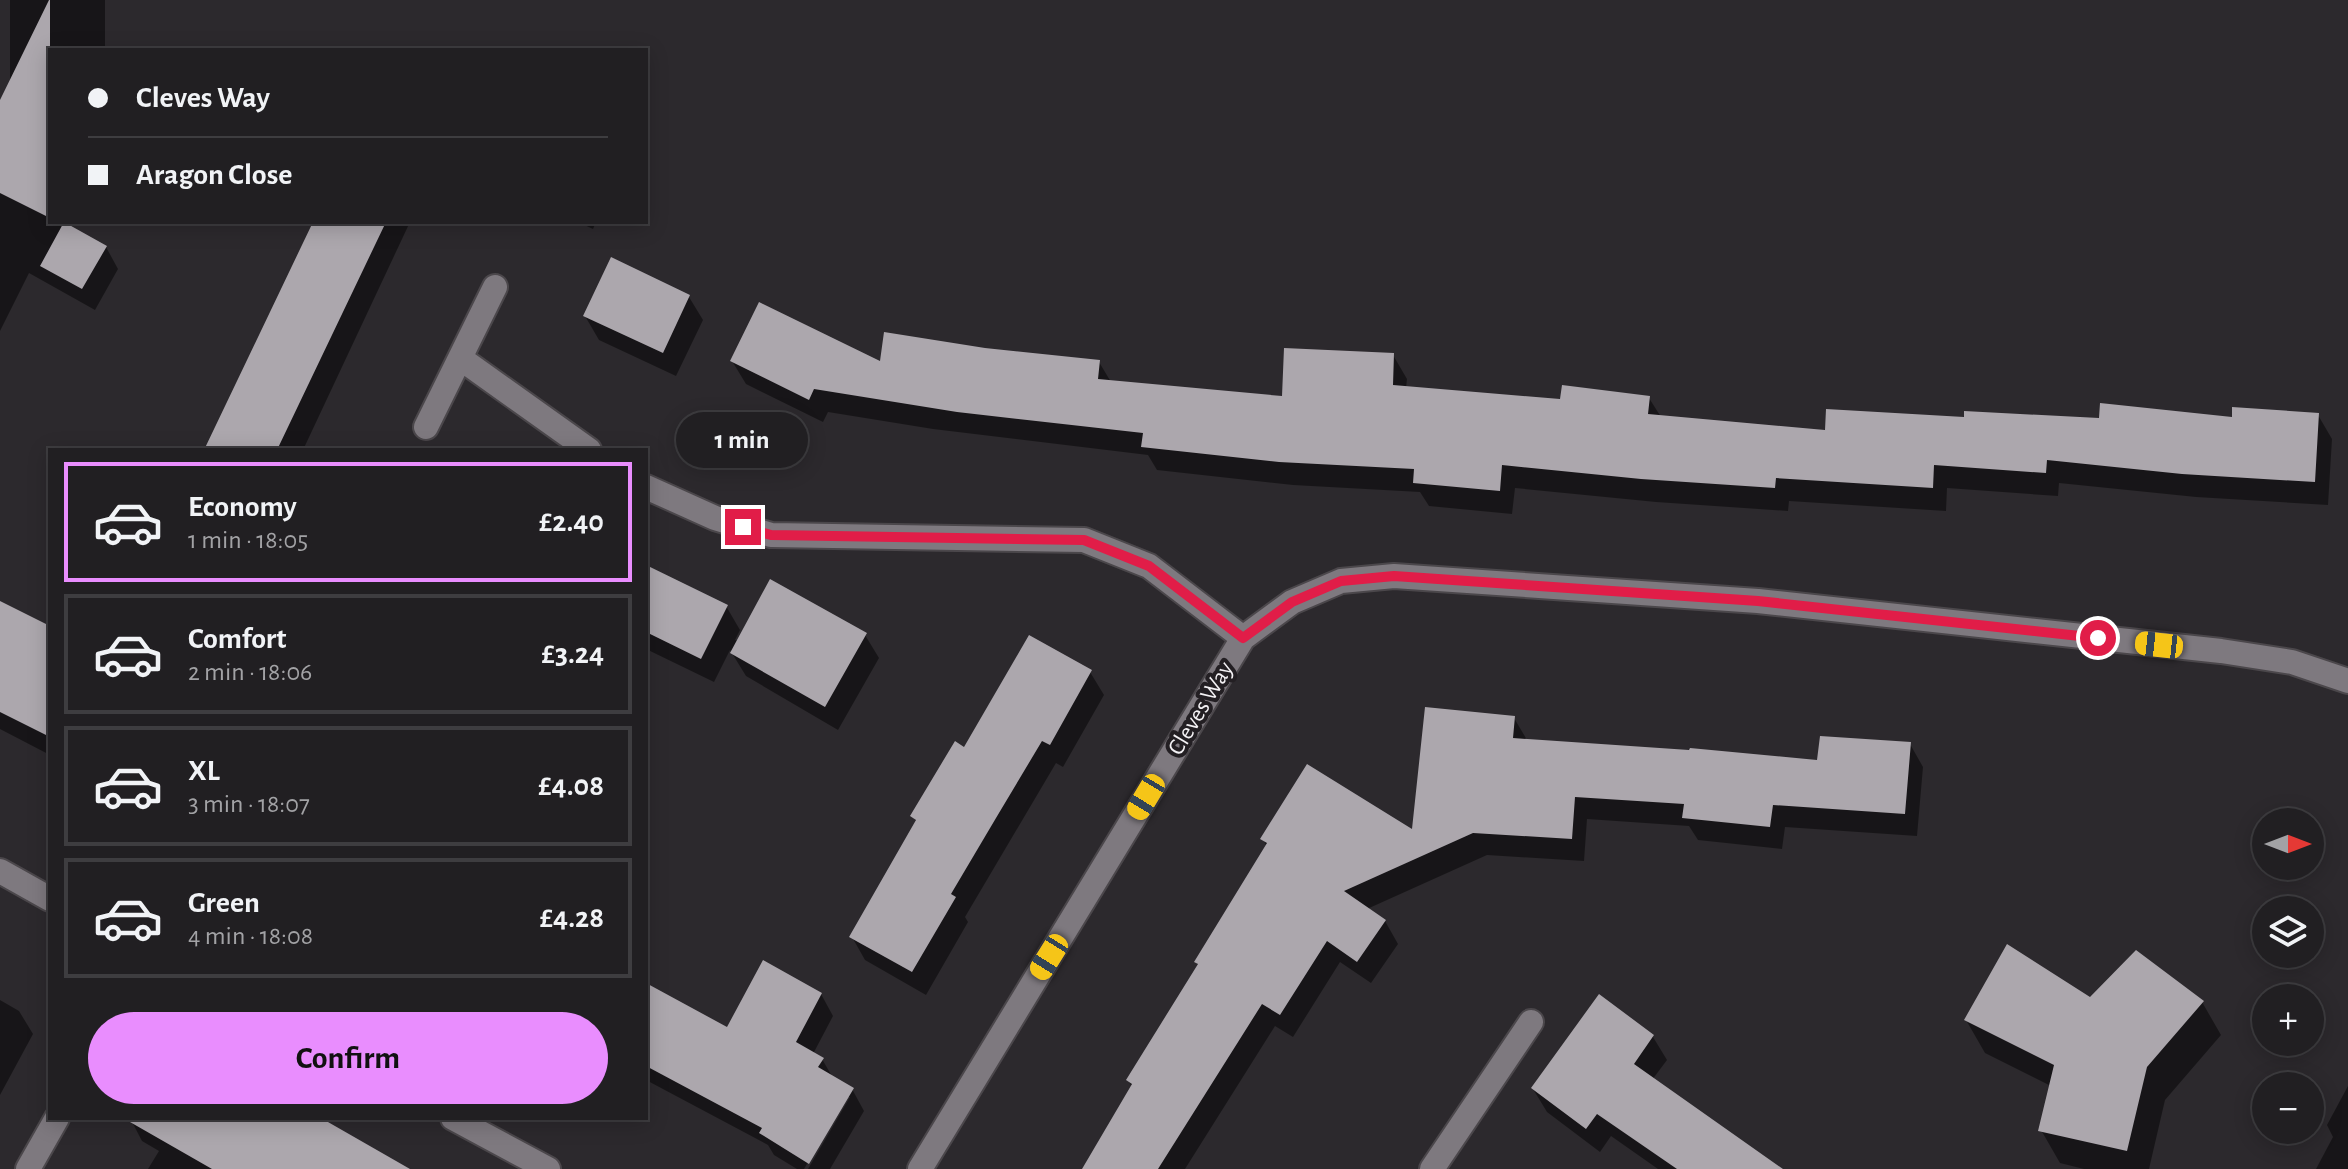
<!DOCTYPE html>
<meta charset="utf-8">
<style>
body{margin:0;font-family:"Alegreya Sans",sans-serif;background:#2d2c2f;color:#f1f3f6;height:100vh;display:flex;flex-direction:column;font-size:30px;white-space:nowrap}
*{box-sizing:border-box;margin:0}
p{font-size:26px;color:#a2a2a5}
.icon{flex:none;width:44px;height:44px;fill:none;stroke:currentColor;stroke-width:2;stroke-linecap:round;stroke-linejoin:round}
.map{position:relative;flex:1;overflow:hidden}
.sheet{position:absolute;left:48px;top:448px;width:600px;height:672px;display:flex;flex-direction:column;background:#211f22;border-radius:0px;box-shadow:0 4px 20px #0003,0 0 0 2px #3e3d40}
.sheet>*{flex:none}
.top-card{position:absolute;left:48px;top:48px;width:600px;height:176px;border-radius:0px;box-shadow:0 4px 20px #0003,0 0 0 2px #3e3d40;display:grid;align-content:center;height:176px;padding:0 40px;background:#211f22}
.needle{width:52px;rotate:90deg}
.tools{position:absolute;left:2252px;top:808px;display:grid;gap:16px}
.tools a{display:grid;place-items:center;width:72px;height:72px;border-radius:50%;background:#211f22;box-shadow:0 4px 20px #0003,0 0 0 2px #3e3d40;font-size:40px}
.end{position:absolute;width:36px;height:36px;margin:-18px;border:10px solid #e11d48;background:#fff;box-shadow:0 0 0 4px #fff}
.from{border-radius:50%}
.bubble{position:absolute;height:56px;border-radius:28px;background:#211f22;box-shadow:0 4px 20px #0003,0 0 0 2px #3e3d40;font-size:26px;font-weight:600;line-height:56px;text-align:center}
.car{position:absolute;width:24px;height:48px;margin:-24px -12px;border-radius:10px;box-shadow:0 0 6px 2px #0007;background:linear-gradient(#f5c518 24%,#345 0 40%,#f5c518 0 76%,#345 0 86%,#f5c518 0)}
.top-card b{display:flex;align-items:center;gap:28px;height:76px;font-size:30px}
.top-card b+b{border-top:2px solid #3e3d40}
.top-card i{width:20px;height:20px;background:#f1f3f6}
ul{padding:14px 0 0;list-style:none}
li{display:flex;align-items:center;gap:24px;height:120px;margin:0 16px 12px;padding:0 24px;border:4px solid #3e3d40;border-radius:0px}
li div{flex:1}
li b{display:block;font-size:30px}
li em{font-style:normal;font-weight:600}
li.selected{border-color:#e98dfe}
li>.icon{width:72px;height:72px;stroke-width:1.5}
.cta{display:flex;gap:16px;margin-top:auto;padding:16px 40px}
.cta a{flex:1;height:92px;border-radius:48px;background:#e98dfe;color:#111;font-size:32px;font-weight:600;line-height:92px;text-align:center}
.map>svg:first-child{display:block}
.shadow{fill:#0007}
.building{fill:#aca7ad}
.lines{fill:none;stroke-linecap:round;stroke-linejoin:round}
.lane-casing{stroke:#4b474b;stroke-width:28}
.street-casing{stroke:#4b474b;stroke-width:28}
.lane{stroke:#7e797f;stroke-width:24}
.street{stroke:#7e797f;stroke-width:24}
.route{stroke:#e11d48;stroke-width:10}
.labels{text-anchor:middle;stroke-width:8;stroke-linejoin:round;paint-order:stroke}
.street-label{font-size:24px;fill:#f4f2f5;stroke:#231f23}
</style>
<div class="map">
<svg width="2348" height="1169" viewBox="0 0 2348 1169">
<rect width="100%" height="100%" fill="#2c292d"/>
<path class="shadow" d="M 10,0 L 105,0 L 105,50 L 50,50 L 50,222 L 60,222 L 106,247 L 118,269 L 95,310 L 29,273 L 0,331 L 0,104 L 10,84 Z
M 315,222 L 410,222 L 303,450 L 206,450 Z
M 578,222 L 596,222 L 593,229 Z
M 689,297 L 703,320 L 676,376 L 599,340 L 585,316 Z
M 985,350 L 1099,362 L 1111,382 L 1284,398 L 1393,355 L 1407,379 L 1406,388 L 1562,402 L 1649,398 L 1661,417 L 1826,432 L 1966,419 L 2101,421 L 2318,415 L 2332,439 L 2328,505 L 2196,497 L 2059,483 L 2058,496 L 1947,488 L 1946,511 L 1789,501 L 1788,511 L 1656,502 L 1515,488 L 1512,514 L 1429,506 L 1420,492 L 1293,485 L 1157,470 L 1148,455 L 933,429 L 828,412 L 823,422 L 746,384 L 732,361 L 882,364 Z
M 646,567 L 726,606 L 740,630 L 735,640 L 738,641 L 865,635 L 879,658 L 838,730 L 746,676 L 730,650 L 714,682 L 646,649 Z
M 0,608 L 50,628 L 50,755 L 0,729 Z
M 1090,672 L 1104,695 L 1063,767 L 1056,763 L 965,917 L 968,922 L 926,995 L 865,960 L 852,937 L 917,823 L 913,816 L 965,750 Z
M 1514,718 L 1527,740 L 1819,763 L 1910,744 L 1923,767 L 1917,836 L 1785,827 L 1782,849 L 1698,840 L 1689,826 L 1587,819 L 1584,861 L 1487,855 L 1367,909 L 1385,921 L 1398,944 L 1371,983 L 1340,962 L 1293,1037 L 1275,1026 L 1185,1169 L 1085,1169 L 1132,1087 L 1128,1080 L 1199,966 L 1196,962 L 1267,847 L 1263,839 L 1414,832 Z
M 646,985 L 728,1030 L 821,994 L 833,1016 L 813,1054 L 822,1059 L 833,1078 L 852,1089 L 864,1111 L 830,1169 L 808,1169 L 850,1097 L 846,1097 L 804,1169 L 797,1169 L 774,1155 L 768,1145 L 646,1080 Z
M 1599,997 L 1653,1037 L 1667,1060 L 1652,1080 L 1780,1169 L 1658,1169 L 1611,1136 L 1600,1152 L 1547,1112 L 1533,1089 Z
M 0,1000 L 19,1011 L 33,1034 L 0,1095 Z
M 2091,1000 L 2202,1002 L 2221,1035 L 2165,1100 L 2149,1169 L 2084,1169 L 2060,1163 L 2041,1130 L 2051,1086 L 1985,1053 L 1966,1020 Z
M 2348,1086 L 2348,1169 L 2316,1169 L 2333,1137 L 2327,1125 Z
M 130,1118 L 317,1118 L 409,1169 L 148,1169 L 159,1151 L 142,1141 Z"/>
<path class="building" d="M 49,0 L 50,0 L 50,218 L 0,193 L 0,100 Z
M 64,222 L 107,246 L 82,289 L 40,266 Z
M 313,222 L 386,222 L 277,450 L 204,450 Z
M 611,257 L 690,295 L 663,353 L 583,316 Z
M 759,302 L 880,361 L 884,332 L 985,348 L 1100,360 L 1098,379 L 1282,396 L 1284,348 L 1394,353 L 1393,385 L 1560,399 L 1562,385 L 1650,396 L 1648,414 L 1825,430 L 1826,409 L 1964,417 L 1964,411 L 2099,418 L 2100,403 L 2232,417 L 2232,407 L 2319,413 L 2315,482 L 2182,474 L 2047,460 L 2046,473 L 1934,465 L 1933,488 L 1776,478 L 1775,488 L 1641,479 L 1502,465 L 1500,491 L 1413,483 L 1414,469 L 1279,462 L 1141,447 L 1143,433 L 957,412 L 814,389 L 809,400 L 730,361 Z
M 646,565 L 728,605 L 701,659 L 646,632 Z
M 770,579 L 867,633 L 825,707 L 730,653 Z
M 0,601 L 50,626 L 50,737 L 0,712 Z
M 1029,635 L 1092,670 L 1050,745 L 1042,741 L 996,818 L 951,894 L 956,897 L 912,972 L 849,937 L 916,820 L 910,816 L 955,741 L 964,747 Z
M 1425,707 L 1515,716 L 1513,738 L 1689,750 L 1690,748 L 1817,760 L 1820,736 L 1911,742 L 1905,814 L 1773,805 L 1770,827 L 1682,818 L 1684,804 L 1575,797 L 1572,839 L 1473,833 L 1344,891 L 1386,920 L 1357,962 L 1327,941 L 1280,1015 L 1262,1004 L 1158,1169 L 1082,1169 L 1132,1084 L 1126,1080 L 1198,964 L 1194,962 L 1267,843 L 1260,839 L 1307,764 L 1412,829 Z
M 2007,944 L 2090,997 L 2136,950 L 2204,1001 L 2147,1067 L 2127,1151 L 2038,1131 L 2054,1065 L 1964,1020 Z
M 763,960 L 822,993 L 796,1042 L 824,1058 L 818,1067 L 854,1088 L 809,1164 L 759,1133 L 762,1128 L 646,1066 L 646,983 L 727,1027 Z
M 1599,994 L 1654,1035 L 1634,1064 L 1783,1169 L 1677,1169 L 1597,1114 L 1586,1129 L 1531,1088 Z
M 123,1118 L 321,1118 L 410,1169 L 212,1169 Z"/>
<g class="lines">
<g class="lane-casing">
<path id="lane" d="M 1432,1169 L 1531,1022"/>
</g>
<g class="street-casing">
<path id="street" d="M 460,358 L 589,450
M 426,427 L 495,287
M 646,487 L 715,518 L 771,535 L 1084,540 L 1149,566 L 1243,638
M 0,871 L 50,899
M 453,1118 L 548,1169
M 28,1169 L 57,1118
M 920,1169 L 1243,638 L 1292,602 L 1341,581 L 1394,576 L 1758,601 L 2221,651 L 2292,662 L 2348,681"/>
</g>
<use href="#lane" class="lane"/>
<use href="#street" class="street"/>
</g>
<g class="lines">
<path class="route" d="M 743,527 L 771,535 L 1084,540 L 1149,566 L 1243,638 L 1292,602 L 1341,581 L 1394,576 L 1758,601 L 2098,638"/>
</g>
<g class="labels">
<g class="street-label">
<text transform="translate(1200 708) rotate(-59)" y="8">Cleves Way</text>
</g>
</g>
</svg>
<div class="tools">
<a><svg class="needle" viewBox="-14 -14 28 28"><path d="M0-13l5 13h-10z" fill="#e53935"/><path d="M0 13l5-13h-10z" fill="#a2a2a5"/></svg></a>
<a><svg class="icon" aria-label="layers" viewBox="0 0 24 24"><path d="M12 4l9 5-9 5-9-5zM3 14l9 5 9-5"/></svg></a>
<a>+</a>
<a>−</a>
</div>
<i class="end from" style="left:2098px;top:638px"></i>
<i class="end" style="left:743px;top:527px"></i>
<div class="bubble" style="left:676px;top:412px;width:132px">1 min</div>
<i class="car" style="left:2159px;top:645px;rotate:276deg"></i>
<i class="car" style="left:1146px;top:797px;rotate:211deg"></i>
<i class="car" style="left:1049px;top:957px;rotate:212deg"></i>
<div class="top-card">
<b><i class="from"></i>Cleves Way</b>
<b><i></i>Aragon Close</b>
</div>
<section class="sheet">
<ul>
<li class="selected"><svg class="icon" aria-label="car" viewBox="0 0 24 24"><path d="M5 17H2v-5l4-1 3-4h7l3 4 3 1v5h-3M9 17h6M6 11h13"/><circle cx="7" cy="17" r="2"/><circle cx="17" cy="17" r="2"/></svg><div><b>Economy</b><p>1 min · 18:05</p></div><em>£2.40</em></li>
<li><svg class="icon" aria-label="car" viewBox="0 0 24 24"><path d="M5 17H2v-5l4-1 3-4h7l3 4 3 1v5h-3M9 17h6M6 11h13"/><circle cx="7" cy="17" r="2"/><circle cx="17" cy="17" r="2"/></svg><div><b>Comfort</b><p>2 min · 18:06</p></div><em>£3.24</em></li>
<li><svg class="icon" aria-label="car" viewBox="0 0 24 24"><path d="M5 17H2v-5l4-1 3-4h7l3 4 3 1v5h-3M9 17h6M6 11h13"/><circle cx="7" cy="17" r="2"/><circle cx="17" cy="17" r="2"/></svg><div><b>XL</b><p>3 min · 18:07</p></div><em>£4.08</em></li>
<li><svg class="icon" aria-label="car" viewBox="0 0 24 24"><path d="M5 17H2v-5l4-1 3-4h7l3 4 3 1v5h-3M9 17h6M6 11h13"/><circle cx="7" cy="17" r="2"/><circle cx="17" cy="17" r="2"/></svg><div><b>Green</b><p>4 min · 18:08</p></div><em>£4.28</em></li>
</ul>
<div class="cta"><a>Confirm</a></div>
</section>
</div>
